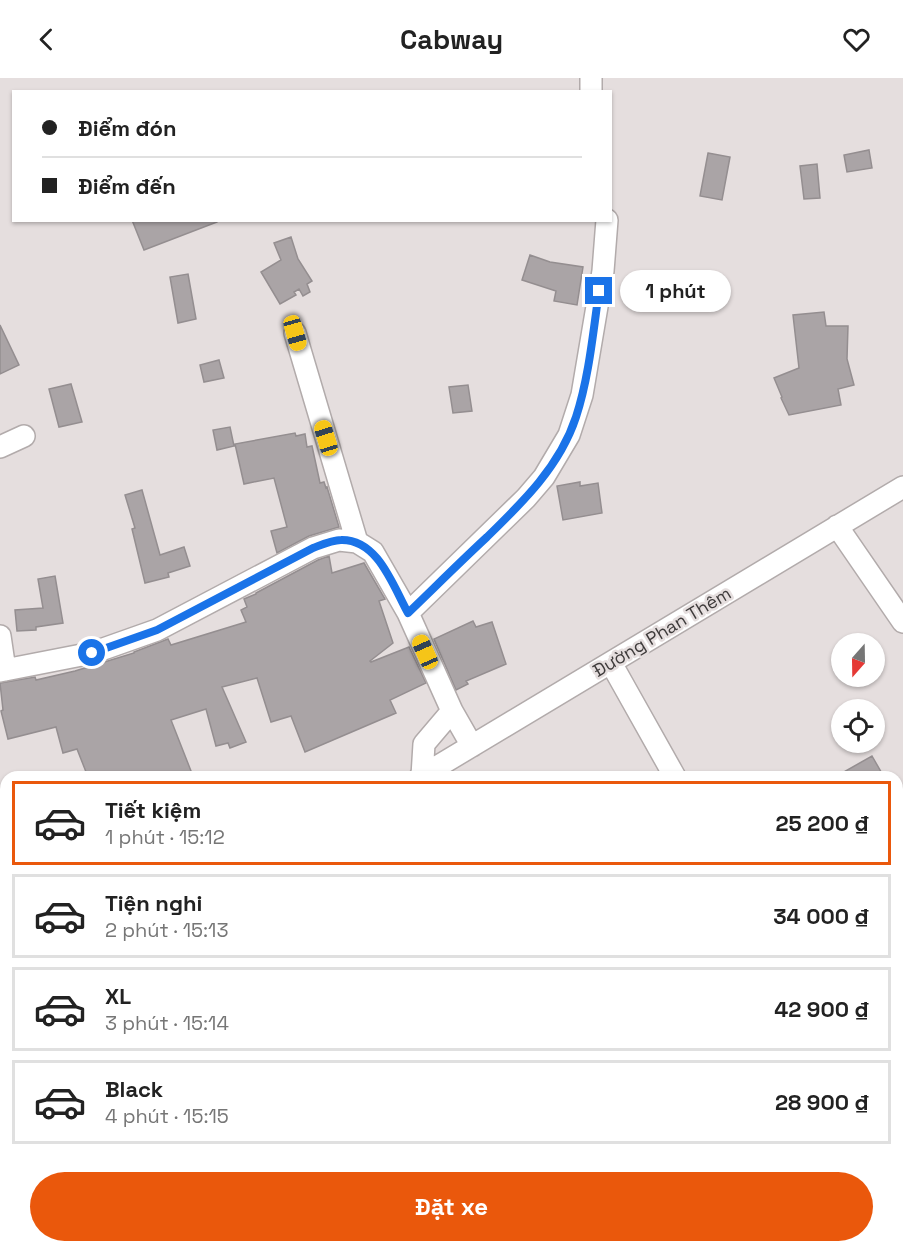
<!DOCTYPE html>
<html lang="vi">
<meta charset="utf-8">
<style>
body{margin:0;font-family:"Space Grotesk",sans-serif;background:#f6f6f6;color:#222;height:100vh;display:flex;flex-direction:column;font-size:22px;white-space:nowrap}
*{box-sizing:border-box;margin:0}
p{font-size:20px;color:#767676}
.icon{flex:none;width:33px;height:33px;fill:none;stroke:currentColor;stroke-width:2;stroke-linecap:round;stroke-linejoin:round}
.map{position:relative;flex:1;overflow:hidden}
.side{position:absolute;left:0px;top:693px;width:903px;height:482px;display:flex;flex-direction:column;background:#fff;border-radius:18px 18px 0 0;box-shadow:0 2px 4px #0004}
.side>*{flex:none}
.hud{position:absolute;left:12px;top:12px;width:600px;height:132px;border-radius:0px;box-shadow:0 2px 4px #0004;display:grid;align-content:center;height:132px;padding:0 30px;background:#fff}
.needle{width:39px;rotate:200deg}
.tools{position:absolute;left:831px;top:555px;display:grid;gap:12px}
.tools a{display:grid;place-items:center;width:54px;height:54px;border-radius:50%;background:#fff;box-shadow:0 2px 4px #0004;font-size:30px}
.end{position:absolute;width:27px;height:27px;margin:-14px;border:8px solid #1a73e8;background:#fff;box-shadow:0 0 0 3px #fff}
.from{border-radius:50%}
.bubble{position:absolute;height:42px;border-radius:21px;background:#fff;box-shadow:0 2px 4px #0004;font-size:20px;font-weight:600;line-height:42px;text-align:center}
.car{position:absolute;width:18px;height:36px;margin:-18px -9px;border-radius:8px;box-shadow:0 0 4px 2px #0007;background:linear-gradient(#f5c518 24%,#345 0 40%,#f5c518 0 76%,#345 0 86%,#f5c518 0)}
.hud b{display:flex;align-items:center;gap:21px;height:57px;font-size:22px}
.hud b+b{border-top:2px solid #e0e0e0}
.hud i{width:15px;height:15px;background:#222}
ul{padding:10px 0 0;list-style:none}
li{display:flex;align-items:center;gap:18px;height:84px;margin:0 12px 9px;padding:0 18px;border:3px solid #e0e0e0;border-radius:0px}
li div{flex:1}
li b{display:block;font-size:22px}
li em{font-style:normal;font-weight:600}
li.on{border-color:#ea580c}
li>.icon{width:54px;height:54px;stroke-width:1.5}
.cta{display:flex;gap:12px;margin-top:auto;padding:12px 30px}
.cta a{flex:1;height:69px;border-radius:36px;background:#ea580c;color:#fff;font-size:24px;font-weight:600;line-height:69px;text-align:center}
header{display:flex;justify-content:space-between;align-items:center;height:78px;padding:0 30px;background:#fff;font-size:27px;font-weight:600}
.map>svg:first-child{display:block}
.building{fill:#aaa4a6;stroke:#948e90;stroke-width:1.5}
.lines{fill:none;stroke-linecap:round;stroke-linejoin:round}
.minor-casing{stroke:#b2abab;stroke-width:24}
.major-casing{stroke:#bdbcbc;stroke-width:30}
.minor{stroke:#fff;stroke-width:21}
.major{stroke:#fac9ac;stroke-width:27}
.route{stroke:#1a73e8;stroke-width:8}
.labels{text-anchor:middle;stroke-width:5;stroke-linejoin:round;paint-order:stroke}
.street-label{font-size:18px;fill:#3e3b3b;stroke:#e5dede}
</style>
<header><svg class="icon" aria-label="back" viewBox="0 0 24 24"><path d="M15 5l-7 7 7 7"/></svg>Cabway<svg class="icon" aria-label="heart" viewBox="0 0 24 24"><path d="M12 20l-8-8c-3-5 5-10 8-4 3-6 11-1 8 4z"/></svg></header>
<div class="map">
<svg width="903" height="1174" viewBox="0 0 903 1174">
<rect width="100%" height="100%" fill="#e5dede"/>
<path class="building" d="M 869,72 L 872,90 L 847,94 L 844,77 Z
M 708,75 L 730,79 L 722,122 L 700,118 Z
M 817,86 L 820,120 L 804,121 L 800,88 Z
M 132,142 L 217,142 L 217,144 L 144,172 Z
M 291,159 L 298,181 L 312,203 L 307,206 L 310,214 L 303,218 L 299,211 L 294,214 L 296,217 L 280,226 L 261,194 L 281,182 L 274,165 Z
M 530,177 L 550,184 L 583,189 L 577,227 L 554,223 L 556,213 L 522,202 Z
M 188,196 L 196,241 L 178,245 L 170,199 Z
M 824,234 L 826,248 L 848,248 L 847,281 L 854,307 L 838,311 L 841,327 L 789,337 L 781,320 L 782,319 L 774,300 L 799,290 L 793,237 Z
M 0,247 L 19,287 L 0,296 Z
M 219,282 L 224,300 L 204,304 L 200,287 Z
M 71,306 L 82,344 L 59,349 L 49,311 Z
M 468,307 L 472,333 L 453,335 L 449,309 Z
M 230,349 L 234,368 L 217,372 L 213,352 Z
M 295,355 L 296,358 L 305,356 L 307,369 L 312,368 L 320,405 L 324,404 L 326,410 L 327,409 L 339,449 L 309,458 L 277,475 L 271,453 L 287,449 L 274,400 L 244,406 L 235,366 Z
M 580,404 L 580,408 L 598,405 L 602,435 L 563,442 L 557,408 Z
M 142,412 L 160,477 L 184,469 L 190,488 L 168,495 L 169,499 L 145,505 L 132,451 L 135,450 L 125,417 Z
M 329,478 L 332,495 L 364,485 L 385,521 L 379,523 L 393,565 L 370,583 L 371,584 L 409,569 L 426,605 L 390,622 L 396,635 L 305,674 L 291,638 L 271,644 L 257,600 L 222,609 L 246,664 L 230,670 L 228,665 L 216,668 L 206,631 L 171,642 L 191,693 L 174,699 L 88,699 L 77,671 L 63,675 L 56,649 L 8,661 L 1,633 L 3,632 L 0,605 L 35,599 L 36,602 L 75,593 L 134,575 L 134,574 L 168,561 L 171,567 L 246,544 L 241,532 L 247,529 L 244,521 L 256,516 L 256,515 L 318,482 Z
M 55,498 L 63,545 L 36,549 L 36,552 L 17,553 L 15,532 L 43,530 L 38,501 Z
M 473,543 L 476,549 L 492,544 L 506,586 L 466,603 L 468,606 L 456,612 L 434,561 Z
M 872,678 L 884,699 L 835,699 Z"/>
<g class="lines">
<g class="minor-casing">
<path id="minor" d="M 591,14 L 591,0
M 295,255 L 357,464
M 0,369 L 24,358
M 837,448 L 903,544
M 408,535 L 526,420 L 544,399 L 569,357 L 582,317 L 603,193 L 607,142
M 0,558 L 5,592
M 611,585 L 675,699
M 0,593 L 92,575 L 157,552 L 313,470 L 339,462 L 357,464 L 373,474 L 408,535 L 452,633 L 424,666 L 422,698
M 452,633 L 472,668
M 420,699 L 903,409
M 897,1020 L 903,1028
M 672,1174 L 682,1168"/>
</g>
<g class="major-casing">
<path id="major" d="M 897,857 L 903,853
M 369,1174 L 378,1168"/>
</g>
<use href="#minor" class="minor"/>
<use href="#major" class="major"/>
</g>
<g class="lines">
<path class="route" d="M 92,575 L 157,552 L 313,470 C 321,467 332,462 341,462 C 378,461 393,508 408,535 C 434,510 460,484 487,459 C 523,424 560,388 576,339 C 589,299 593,255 599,213"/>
</g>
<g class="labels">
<g class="street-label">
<text transform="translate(662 554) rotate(-31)" y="6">Đường Phan Thêm</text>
</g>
</g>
</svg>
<div class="tools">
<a><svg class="needle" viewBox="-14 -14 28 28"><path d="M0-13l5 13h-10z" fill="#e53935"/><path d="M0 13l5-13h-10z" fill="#767676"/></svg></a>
<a><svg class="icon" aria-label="locate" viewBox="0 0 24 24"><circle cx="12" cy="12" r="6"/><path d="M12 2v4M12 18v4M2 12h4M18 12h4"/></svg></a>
</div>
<i class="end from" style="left:92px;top:575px"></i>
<i class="end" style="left:599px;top:213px"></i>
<div class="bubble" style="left:620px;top:192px;width:111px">1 phút</div>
<i class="car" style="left:295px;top:255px;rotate:164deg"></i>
<i class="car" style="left:326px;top:360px;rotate:343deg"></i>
<i class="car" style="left:425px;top:574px;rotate:336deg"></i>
<div class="hud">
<b><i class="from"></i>Điểm đón</b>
<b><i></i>Điểm đến</b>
</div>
<section class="side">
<ul>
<li class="on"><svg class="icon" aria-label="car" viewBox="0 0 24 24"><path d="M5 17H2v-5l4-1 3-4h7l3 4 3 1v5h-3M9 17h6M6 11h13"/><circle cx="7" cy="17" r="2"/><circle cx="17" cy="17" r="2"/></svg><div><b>Tiết kiệm</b><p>1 phút · 15:12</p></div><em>25 200 ₫</em></li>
<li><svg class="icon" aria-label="car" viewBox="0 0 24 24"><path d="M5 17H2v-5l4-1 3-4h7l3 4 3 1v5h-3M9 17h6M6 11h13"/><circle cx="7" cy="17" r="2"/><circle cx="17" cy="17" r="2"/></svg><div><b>Tiện nghi</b><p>2 phút · 15:13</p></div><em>34 000 ₫</em></li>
<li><svg class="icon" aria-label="car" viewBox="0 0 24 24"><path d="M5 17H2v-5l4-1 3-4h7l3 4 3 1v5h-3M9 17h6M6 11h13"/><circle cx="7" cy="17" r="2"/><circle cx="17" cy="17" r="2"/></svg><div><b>XL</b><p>3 phút · 15:14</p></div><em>42 900 ₫</em></li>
<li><svg class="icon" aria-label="car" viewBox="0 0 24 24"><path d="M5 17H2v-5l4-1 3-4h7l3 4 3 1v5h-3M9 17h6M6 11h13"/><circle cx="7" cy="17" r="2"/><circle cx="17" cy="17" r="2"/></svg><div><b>Black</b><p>4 phút · 15:15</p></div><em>28 900 ₫</em></li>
</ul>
<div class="cta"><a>Đặt xe</a></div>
</section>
</div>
